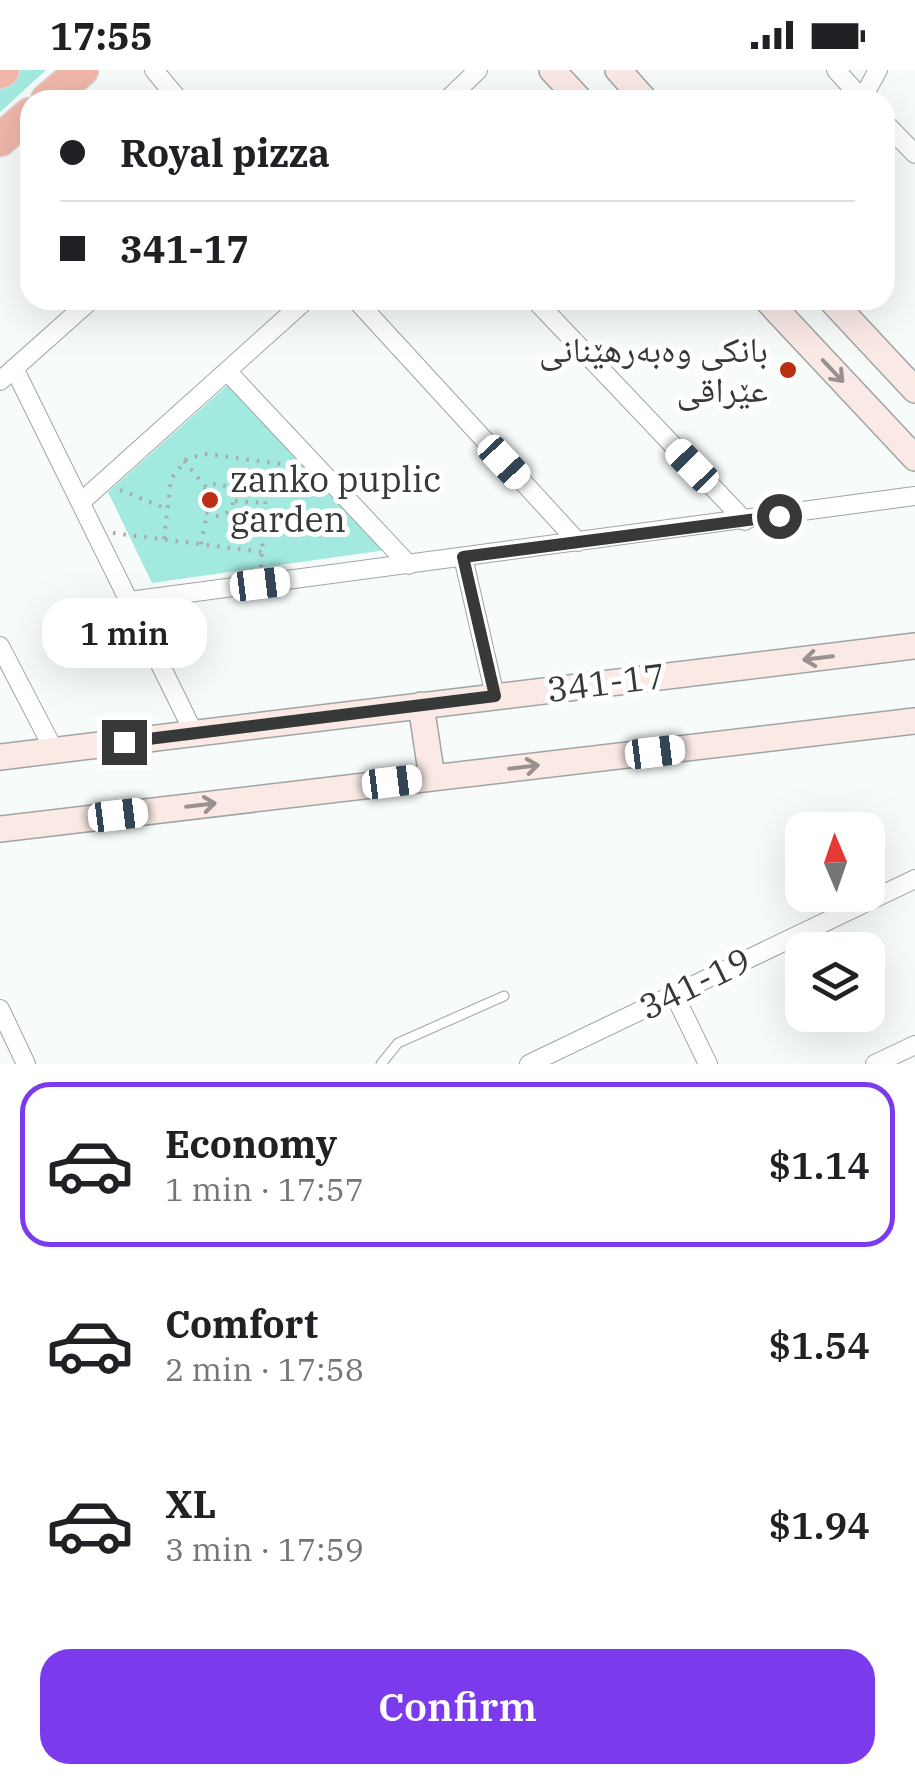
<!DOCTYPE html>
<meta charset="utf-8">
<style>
body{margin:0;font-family:"IBM Plex Serif","Noto Naskh Arabic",serif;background:#f6f6f6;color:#202124;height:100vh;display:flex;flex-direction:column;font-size:38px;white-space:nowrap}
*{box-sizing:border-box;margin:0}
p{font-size:32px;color:#757577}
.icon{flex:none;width:55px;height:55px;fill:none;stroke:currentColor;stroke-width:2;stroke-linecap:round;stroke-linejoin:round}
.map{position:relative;height:994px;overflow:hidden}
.drawer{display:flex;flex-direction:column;background:#fff;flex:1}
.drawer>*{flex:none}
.guide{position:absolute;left:20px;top:20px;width:875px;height:220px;border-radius:30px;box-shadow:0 10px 40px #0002;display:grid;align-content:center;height:220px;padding:0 40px;background:#fff}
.needle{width:65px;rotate:358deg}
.buttons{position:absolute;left:785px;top:742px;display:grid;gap:20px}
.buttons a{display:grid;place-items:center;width:100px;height:100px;border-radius:20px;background:#fff;box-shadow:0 10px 40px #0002;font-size:50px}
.end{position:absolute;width:45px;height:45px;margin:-22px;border:12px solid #373939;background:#fff;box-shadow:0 0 0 5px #fff}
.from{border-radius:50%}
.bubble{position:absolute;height:70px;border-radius:30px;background:#fff;box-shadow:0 10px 40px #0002;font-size:32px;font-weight:600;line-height:70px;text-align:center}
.car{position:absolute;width:30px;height:60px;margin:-30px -15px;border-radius:12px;box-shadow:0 0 8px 2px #0007;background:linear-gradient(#fff 24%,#345 0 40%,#fff 0 76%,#345 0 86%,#fff 0)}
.guide b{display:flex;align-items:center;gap:35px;height:95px;font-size:38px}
.guide b+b{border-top:2px solid #e0e0e0}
.guide i{width:25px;height:25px;background:#202124}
ul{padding:18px 0 0;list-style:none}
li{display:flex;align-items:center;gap:30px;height:165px;margin:0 20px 15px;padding:0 20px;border:5px solid transparent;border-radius:30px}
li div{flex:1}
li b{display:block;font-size:38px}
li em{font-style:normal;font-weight:600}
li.selected{border-color:#7c3aed}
li>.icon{width:90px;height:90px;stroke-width:1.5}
.primary-button{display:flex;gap:20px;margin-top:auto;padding:20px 40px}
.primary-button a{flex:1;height:115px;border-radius:30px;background:#7c3aed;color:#fff;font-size:40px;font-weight:600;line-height:115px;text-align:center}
.status{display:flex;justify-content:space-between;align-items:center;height:70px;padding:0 50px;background:#fff;direction:ltr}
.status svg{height:28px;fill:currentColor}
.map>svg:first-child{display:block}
.green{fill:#a2eadf}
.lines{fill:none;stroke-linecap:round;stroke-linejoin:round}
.lane-casing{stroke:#a0a5a4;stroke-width:11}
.street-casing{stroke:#a0a5a4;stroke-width:20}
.secondary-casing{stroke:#a0a5a4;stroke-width:28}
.highway-casing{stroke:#d7d7d7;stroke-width:35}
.path{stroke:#a7abaa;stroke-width:4;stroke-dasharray:2.5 8;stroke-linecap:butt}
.lane{stroke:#fff;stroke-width:9}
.street{stroke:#fff;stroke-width:18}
.secondary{stroke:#fae9e5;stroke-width:25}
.highway{stroke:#f0b6a9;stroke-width:32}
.oneway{stroke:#98918f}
.route{stroke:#373939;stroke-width:12}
.poi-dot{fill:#ba2e12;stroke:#fff;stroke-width:4}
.labels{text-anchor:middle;stroke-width:10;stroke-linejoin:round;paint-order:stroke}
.poi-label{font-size:35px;fill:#373939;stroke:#fff;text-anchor:end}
.street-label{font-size:35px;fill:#373939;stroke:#fff}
</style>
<div class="status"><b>17:55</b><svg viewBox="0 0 49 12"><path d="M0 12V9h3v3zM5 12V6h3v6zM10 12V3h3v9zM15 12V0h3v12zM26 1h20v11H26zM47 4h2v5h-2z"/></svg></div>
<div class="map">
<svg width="915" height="994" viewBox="0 0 915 994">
<rect width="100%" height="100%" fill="#f7fcfb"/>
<path class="green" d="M 21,0 L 46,0 L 0,42 L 0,18 Z
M 231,312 L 386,480 L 152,513 L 108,422 Z"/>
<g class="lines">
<g class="lane-casing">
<path id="lane" d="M 381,994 L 398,973 L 504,926"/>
</g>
<g class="street-casing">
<path id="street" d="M 154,0 L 179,30
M 836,0 L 863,30
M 862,29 L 878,0
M 447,30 L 478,0
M 885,53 L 915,84
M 356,230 L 578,472
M 535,230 L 745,451
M 14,298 L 194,663
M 227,301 L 409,495
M 0,311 L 91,230
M 81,432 L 306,230
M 463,487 L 495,626
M 129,531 L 915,426
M 0,576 L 54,680
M 674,924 L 708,994
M 0,939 L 26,994
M 529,994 L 915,809
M 875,994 L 915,975"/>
</g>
<g class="secondary-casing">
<path id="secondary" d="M 552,0 L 580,30
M 618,0 L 645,30
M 767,230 L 915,388
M 831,230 L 915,320
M 421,635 L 432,708
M 0,687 L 915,576
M 0,759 L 915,651"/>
</g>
<g class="highway-casing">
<path id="highway" d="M 0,2 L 3,0
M 47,30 L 82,0
M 0,70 L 30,44"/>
</g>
<path class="path" d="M 184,391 L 206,417
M201 430a16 16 0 1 1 32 0a16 16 0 1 1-32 0Z
M 120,420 L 167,439
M 235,431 L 265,433
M 113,463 L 262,482
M 164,469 L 171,409 L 187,388 L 207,384 L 289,395
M 201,474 L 207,444
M 261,497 L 268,392"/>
<use href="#lane" class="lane"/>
<use href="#street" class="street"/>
<use href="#secondary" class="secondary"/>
<use href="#highway" class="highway"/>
</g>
<defs><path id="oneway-shaft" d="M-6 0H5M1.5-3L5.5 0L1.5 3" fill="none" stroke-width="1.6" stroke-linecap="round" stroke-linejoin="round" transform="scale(2.5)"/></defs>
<g class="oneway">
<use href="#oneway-shaft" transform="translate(833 301) rotate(47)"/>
<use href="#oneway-shaft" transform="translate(818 588) rotate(173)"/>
<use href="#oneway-shaft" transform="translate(524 697) rotate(-7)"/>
<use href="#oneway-shaft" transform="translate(201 735) rotate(-7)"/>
</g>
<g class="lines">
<path class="route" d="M 124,672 L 495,626 L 463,487 L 779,446"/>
</g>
<g class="poi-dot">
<circle cx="788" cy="300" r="10"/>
<circle cx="210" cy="430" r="10"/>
</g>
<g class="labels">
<g class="poi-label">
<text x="768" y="292">بانکی وەبەرهێنانی<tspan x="768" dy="40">عێراقی</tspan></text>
<text x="230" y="422" text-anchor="start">zanko puplic<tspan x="230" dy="40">garden</tspan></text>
</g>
<g class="street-label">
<text transform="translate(606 613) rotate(-7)" y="12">341-17</text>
<text transform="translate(695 914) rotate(-26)" y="12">341-19</text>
</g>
</g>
</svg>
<div class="buttons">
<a><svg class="needle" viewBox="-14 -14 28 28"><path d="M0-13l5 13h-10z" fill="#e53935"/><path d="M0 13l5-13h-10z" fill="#757577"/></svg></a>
<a><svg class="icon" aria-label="layers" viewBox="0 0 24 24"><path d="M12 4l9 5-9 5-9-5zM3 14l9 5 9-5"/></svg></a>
</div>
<i class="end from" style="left:779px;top:446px"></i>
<i class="end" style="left:124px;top:672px"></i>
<div class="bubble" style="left:42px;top:528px;width:165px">1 min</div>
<i class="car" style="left:504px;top:392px;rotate:137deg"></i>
<i class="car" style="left:692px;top:396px;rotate:316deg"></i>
<i class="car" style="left:260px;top:514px;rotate:83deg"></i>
<i class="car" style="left:655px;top:682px;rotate:83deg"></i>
<i class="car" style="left:392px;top:712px;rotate:83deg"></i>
<i class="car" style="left:118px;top:745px;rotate:83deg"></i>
<div class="guide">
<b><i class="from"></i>Royal pizza</b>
<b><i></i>341-17</b>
</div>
</div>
<section class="drawer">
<ul>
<li class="selected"><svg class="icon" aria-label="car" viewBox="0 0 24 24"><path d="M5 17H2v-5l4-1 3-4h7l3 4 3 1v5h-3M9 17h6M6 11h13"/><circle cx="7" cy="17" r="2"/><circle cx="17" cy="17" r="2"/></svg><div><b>Economy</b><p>1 min · 17:57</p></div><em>$1.14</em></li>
<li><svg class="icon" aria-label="car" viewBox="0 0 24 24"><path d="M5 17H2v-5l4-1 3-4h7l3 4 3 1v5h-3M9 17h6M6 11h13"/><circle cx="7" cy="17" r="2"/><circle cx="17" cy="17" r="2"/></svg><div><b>Comfort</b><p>2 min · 17:58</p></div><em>$1.54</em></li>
<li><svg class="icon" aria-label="car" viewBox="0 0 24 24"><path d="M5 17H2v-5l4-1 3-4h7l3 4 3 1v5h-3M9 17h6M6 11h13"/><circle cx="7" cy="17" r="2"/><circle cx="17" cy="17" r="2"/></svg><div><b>XL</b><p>3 min · 17:59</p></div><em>$1.94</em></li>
</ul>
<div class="primary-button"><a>Confirm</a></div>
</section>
